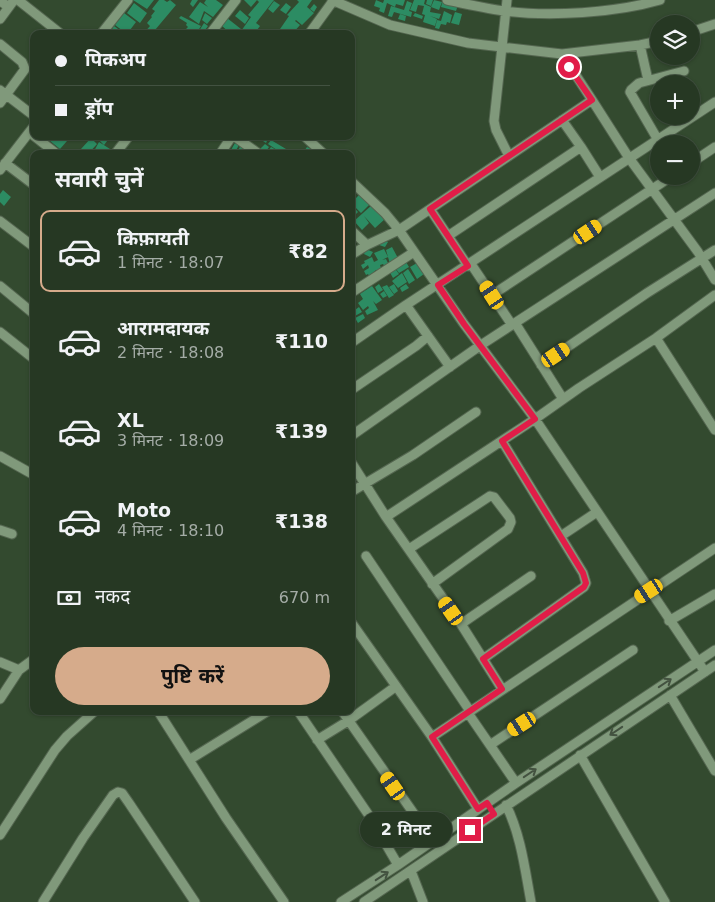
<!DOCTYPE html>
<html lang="hi">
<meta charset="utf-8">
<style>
body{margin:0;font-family:"DejaVu Sans","Noto Sans Devanagari",sans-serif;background:#2e3f2b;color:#f1f3f6;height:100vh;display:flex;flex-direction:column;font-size:19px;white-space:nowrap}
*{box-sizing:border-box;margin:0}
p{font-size:16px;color:#a4aca6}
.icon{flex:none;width:28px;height:28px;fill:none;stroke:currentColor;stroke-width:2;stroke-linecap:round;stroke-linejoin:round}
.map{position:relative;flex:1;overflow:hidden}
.panel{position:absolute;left:30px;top:150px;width:325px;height:565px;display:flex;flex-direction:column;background:#263823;border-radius:10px;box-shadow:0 1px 4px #0004,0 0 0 1px #425241}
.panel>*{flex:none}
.top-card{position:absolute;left:30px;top:30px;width:325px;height:110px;border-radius:10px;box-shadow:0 1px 4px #0004,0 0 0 1px #425241;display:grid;align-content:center;height:110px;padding:0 25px;background:#263823}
.buttons{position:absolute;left:650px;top:15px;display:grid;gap:10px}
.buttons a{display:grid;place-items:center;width:50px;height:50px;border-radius:50%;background:#263823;box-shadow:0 1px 4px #0004,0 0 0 1px #425241;font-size:25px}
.end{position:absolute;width:22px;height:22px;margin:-11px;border:6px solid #e11d48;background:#fff;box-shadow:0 0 0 2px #fff}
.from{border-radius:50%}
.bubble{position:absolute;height:35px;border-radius:18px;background:#263823;box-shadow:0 1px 4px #0004,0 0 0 1px #425241;font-size:16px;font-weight:700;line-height:35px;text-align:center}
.car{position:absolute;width:15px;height:30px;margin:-15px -8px;border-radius:6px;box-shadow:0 0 4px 1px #0007;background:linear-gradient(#f5c518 24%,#345 0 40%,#f5c518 0 76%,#345 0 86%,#f5c518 0)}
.top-card b{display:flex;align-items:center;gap:18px;height:48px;font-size:19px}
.top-card b+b{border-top:1px solid #425241}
.top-card i{width:12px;height:12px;background:#f1f3f6}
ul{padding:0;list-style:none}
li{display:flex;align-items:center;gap:15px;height:82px;margin:0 10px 8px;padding:0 15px;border:2px solid transparent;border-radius:10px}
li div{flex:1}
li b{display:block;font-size:19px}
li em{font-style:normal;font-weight:700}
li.on{border-color:#d6ab8b}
li>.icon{width:45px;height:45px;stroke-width:1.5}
h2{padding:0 25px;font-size:22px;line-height:60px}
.pay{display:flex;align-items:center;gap:12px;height:55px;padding:0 25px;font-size:19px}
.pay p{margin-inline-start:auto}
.cta{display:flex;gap:10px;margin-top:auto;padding:10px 25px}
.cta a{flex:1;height:58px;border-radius:30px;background:#d6ab8b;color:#111;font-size:20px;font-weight:700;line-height:58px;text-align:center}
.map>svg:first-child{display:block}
.building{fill:#2c8c63}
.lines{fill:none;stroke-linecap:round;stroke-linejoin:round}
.minor-casing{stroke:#546650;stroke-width:11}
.minor{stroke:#80997b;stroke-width:9}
.oneway{stroke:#435240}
.route{stroke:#e11d48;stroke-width:6}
</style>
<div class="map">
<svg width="715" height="902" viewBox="0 0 715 902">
<rect width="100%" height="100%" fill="#334a2f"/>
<path class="building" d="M 133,0 L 154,0 L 147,9 Z
M 159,0 L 164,0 L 167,2 L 170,0 L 176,5 L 155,30 L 157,32 L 156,34 L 143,34 L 150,26 L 147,23 L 152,17 L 151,16 L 155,11 L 152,9 Z
M 192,0 L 198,0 L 193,7 L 190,4 Z
M 206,0 L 216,0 L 223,5 L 213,17 L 204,11 L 199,24 L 189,17 L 200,2 L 208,7 L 204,3 Z
M 244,0 L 274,0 L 256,23 L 260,26 L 254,34 L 239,34 L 251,17 L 248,15 L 259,2 L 257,0 L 251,7 Z
M 297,0 L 312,0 L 307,7 L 314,13 L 302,25 L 296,20 L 295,21 L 300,25 L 292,34 L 281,34 L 278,32 L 289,16 L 287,15 L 299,2 Z
M 376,0 L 383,3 L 384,0 L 405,0 L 403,6 L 396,4 L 395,7 L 387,3 L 384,13 L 379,11 L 380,8 L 374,6 Z
M 414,0 L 425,0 L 424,4 L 431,7 L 430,12 L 441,14 L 439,19 L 430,16 L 437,19 L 435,26 L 423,22 L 425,15 L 422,14 L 424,6 L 418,5 L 416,12 L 410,10 Z
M 427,0 L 433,0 L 431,6 L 426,4 Z
M 434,0 L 442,2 L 439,10 L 431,7 Z
M 443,0 L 458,5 L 456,11 L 441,7 Z
M 274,1 L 280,5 L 273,13 L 268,9 Z
M 407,1 L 412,3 L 409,11 L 412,12 L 411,17 L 394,12 L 392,17 L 388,16 L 391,6 L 404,10 Z
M 134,3 L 147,13 L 140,23 L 127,13 Z
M 286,3 L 291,7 L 286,14 L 280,10 Z
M 314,4 L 317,7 L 314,12 L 310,9 Z
M 240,10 L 249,18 L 245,24 L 235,16 Z
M 444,11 L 452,15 L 450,23 L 447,22 L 446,25 L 441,24 L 439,29 L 435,28 L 437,20 L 441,21 Z
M 455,12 L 462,14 L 459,25 L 451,23 Z
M 124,13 L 136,22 L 127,34 L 115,25 Z
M 205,13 L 212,18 L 207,24 L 202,20 Z
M 415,13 L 423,16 L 422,19 L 413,16 Z
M 400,14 L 406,16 L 405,21 L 398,19 Z
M 181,16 L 201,26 L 196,34 L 191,34 L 185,30 L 188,27 L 186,25 L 187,23 L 179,18 Z
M 227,18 L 241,29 L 238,34 L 231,34 L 221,25 Z
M 204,23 L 208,26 L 203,33 L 199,31 Z
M 114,26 L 125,34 L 109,34 Z
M 44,136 L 61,136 L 67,141 L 60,149 Z
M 90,136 L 111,136 L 104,145 L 95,136 L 93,138 Z
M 262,136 L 268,139 L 266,143 L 260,139 Z
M 91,138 L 97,144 L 88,154 L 86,154 L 81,149 Z
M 271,140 L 286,149 L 283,154 L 266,154 L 271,147 L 280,152 L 268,144 Z
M 99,142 L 110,149 L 108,154 L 93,153 Z
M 235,143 L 239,145 L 235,152 L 231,150 Z
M 265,144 L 269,147 L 264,154 L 262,154 L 258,151 Z
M 241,145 L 246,148 L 242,154 L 236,154 Z
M 307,147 L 311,149 L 308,154 L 302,154 Z
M 3,190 L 11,197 L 4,206 L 0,202 L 0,194 Z
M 360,194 L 370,204 L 361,213 L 351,203 Z
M 351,204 L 358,212 L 354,216 L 351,213 Z
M 372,205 L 385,219 L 375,228 L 364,216 L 369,223 L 362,230 L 354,221 Z
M 382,239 L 388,242 L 385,247 L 379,245 Z
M 392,247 L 399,260 L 390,264 L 386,250 Z
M 366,249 L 373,252 L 370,257 L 364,254 Z
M 384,249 L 388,257 L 382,260 L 386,259 L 389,265 L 385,267 L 383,264 L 380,265 L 382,271 L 378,273 L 376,270 L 369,276 L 368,274 L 366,275 L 364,271 L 369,268 L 368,265 L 363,269 L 361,265 L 365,263 L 364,261 L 372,257 L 374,262 L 378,260 L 374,253 Z
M 406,262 L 409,267 L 399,273 L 396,269 Z
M 417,263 L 424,274 L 417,279 L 410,267 Z
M 394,267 L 399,274 L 393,278 L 389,271 Z
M 408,269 L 415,280 L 409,284 L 403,273 Z
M 351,273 L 356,281 L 351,284 Z
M 402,273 L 407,282 L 398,288 L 392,281 Z
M 379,284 L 383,290 L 378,293 L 375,287 Z
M 394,284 L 398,291 L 394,294 L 389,287 Z
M 406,284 L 409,288 L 402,292 L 400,288 Z
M 387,285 L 394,295 L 389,298 L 382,287 Z
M 372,286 L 382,300 L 376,304 L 373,301 L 378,310 L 367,315 L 365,311 L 369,308 L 368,306 L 363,310 L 358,303 L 363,299 L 360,294 Z
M 384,291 L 387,296 L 383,298 L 380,294 Z
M 359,307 L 362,312 L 355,316 L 352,312 Z
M 363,314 L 365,318 L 358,323 L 355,318 Z"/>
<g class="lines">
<g class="minor-casing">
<path id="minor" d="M 18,0 L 61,34
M 332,0 L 390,25 L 468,43 L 562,54 L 640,45 L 659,41
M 447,0 C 466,4 484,8 504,11 C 550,17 615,13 660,0
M 507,0 L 494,121 L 496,130 L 509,156
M 0,1 L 9,7
M 0,19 L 14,0
M 691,32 L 715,24
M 101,34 L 128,0
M 210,34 L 236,0
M 309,34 L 333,1
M 0,44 L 22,62 L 25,69 L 0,103
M 640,45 L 648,80
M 0,90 L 34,116
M 592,100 L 629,158 L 698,252 L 715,280
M 34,136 L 57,154
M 234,136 L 259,154
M 304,136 L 324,154
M 658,140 L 630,92 L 631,90 L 639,83 L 684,71
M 581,147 L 600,177
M 115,154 L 129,136
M 220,154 L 232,136
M 5,163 L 34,185
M 691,163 L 715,147
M 0,170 L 34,126
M 351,181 L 385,213 L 399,230 L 464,324 L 535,419 L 705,672
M 430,209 L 468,266
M 0,221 L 34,247
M 351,230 L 367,245
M 448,236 L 581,147 L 562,120
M 351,255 L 367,245 L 399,230 L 592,100 L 562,54
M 471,264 L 512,325
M 0,286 L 34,314
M 351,293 L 414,252
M 492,295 L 672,176
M 406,305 L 450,367
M 515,323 L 563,399
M 0,332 L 34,359
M 656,338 L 715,430
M 351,343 L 406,305 L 715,102
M 541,365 L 647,293 L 715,250
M 351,390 L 416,346 L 428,336
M 351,436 L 481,345 L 715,193
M 0,456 L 34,475
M 351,462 L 386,517 L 461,624 L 502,689
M 351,492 L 413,455 L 476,412
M 386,517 L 535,419 L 579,388 L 656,338 L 715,295
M 0,530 L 12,534
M 561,536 L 597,512
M 409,549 L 490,496 L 494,497 L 510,518 L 511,522 L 508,529 L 432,584
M 366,556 L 470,711
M 669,621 L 715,594
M 351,622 L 432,737 L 478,809
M 461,624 L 531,576
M 483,659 L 584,587 L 586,583 L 583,573 L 502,441
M 0,662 L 19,670
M 670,695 L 715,771
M 0,699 L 19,670 L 34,659
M 158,711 L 226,818 L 284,902
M 298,711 L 370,817 L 398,865
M 342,711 L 433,841
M 468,713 L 516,783
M 432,737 L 715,548
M 317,740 L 348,721 L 395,687
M 490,745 L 633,650
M 580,755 L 665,902
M 189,760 L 268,711
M 506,805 C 521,835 525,870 531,902
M 0,835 L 55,750 L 67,736 L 95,711
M 411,871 L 423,902
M 43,902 L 83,838 L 113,795 L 118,792 L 122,793 L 129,803 L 195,902
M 341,902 L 398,865 L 516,783 L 715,650
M 364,902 L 715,665"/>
</g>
<use href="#minor" class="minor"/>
</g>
<defs><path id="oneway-shaft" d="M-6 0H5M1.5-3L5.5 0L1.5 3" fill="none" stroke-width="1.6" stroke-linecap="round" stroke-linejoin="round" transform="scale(1.25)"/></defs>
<g class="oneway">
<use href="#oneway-shaft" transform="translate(665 683) rotate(-34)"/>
<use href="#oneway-shaft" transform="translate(616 731) rotate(146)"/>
<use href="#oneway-shaft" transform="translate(530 773) rotate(-34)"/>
<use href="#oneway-shaft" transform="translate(382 876) rotate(-33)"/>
</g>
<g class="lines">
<path class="route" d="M 470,830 L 494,814 L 487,803 L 478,809 L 432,737 L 502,689 L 483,659 L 584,587 L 586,583 L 583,573 L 502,441 L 535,419 L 464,324 L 438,285 L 468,266 L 430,209 L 592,100 L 569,67"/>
</g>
</svg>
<div class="buttons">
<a><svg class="icon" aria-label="layers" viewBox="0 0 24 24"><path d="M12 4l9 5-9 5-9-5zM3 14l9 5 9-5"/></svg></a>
<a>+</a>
<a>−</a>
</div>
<i class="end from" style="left:569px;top:67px"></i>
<i class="end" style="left:470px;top:830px"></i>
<div class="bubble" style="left:360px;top:812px;width:92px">2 मिनट</div>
<i class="car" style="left:588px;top:232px;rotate:56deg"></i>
<i class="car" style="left:492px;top:295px;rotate:327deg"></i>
<i class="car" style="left:556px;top:355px;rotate:56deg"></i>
<i class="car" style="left:649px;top:591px;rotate:237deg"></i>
<i class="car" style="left:451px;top:611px;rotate:325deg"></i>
<i class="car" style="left:522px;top:724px;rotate:237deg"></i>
<i class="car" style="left:393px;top:786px;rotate:325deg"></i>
<div class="top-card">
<b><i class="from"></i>पिकअप</b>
<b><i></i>ड्रॉप</b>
</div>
<section class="panel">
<h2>सवारी चुनें</h2>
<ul>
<li class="on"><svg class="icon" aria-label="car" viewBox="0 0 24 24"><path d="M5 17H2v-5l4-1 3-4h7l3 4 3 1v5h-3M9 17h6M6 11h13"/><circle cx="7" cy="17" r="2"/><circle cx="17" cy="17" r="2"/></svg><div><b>किफ़ायती</b><p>1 मिनट · 18:07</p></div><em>₹82</em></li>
<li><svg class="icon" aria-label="car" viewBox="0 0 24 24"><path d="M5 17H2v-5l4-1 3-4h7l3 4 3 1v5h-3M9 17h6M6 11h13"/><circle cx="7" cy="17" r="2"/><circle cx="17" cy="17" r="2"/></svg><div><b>आरामदायक</b><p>2 मिनट · 18:08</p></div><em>₹110</em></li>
<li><svg class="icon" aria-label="car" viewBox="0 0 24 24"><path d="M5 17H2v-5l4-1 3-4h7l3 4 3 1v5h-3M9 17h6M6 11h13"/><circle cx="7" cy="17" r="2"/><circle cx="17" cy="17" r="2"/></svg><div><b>XL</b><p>3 मिनट · 18:09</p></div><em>₹139</em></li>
<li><svg class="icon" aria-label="car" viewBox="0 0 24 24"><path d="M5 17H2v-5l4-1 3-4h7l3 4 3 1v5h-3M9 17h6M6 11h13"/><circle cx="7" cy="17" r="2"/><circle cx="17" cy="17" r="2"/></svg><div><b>Moto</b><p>4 मिनट · 18:10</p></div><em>₹138</em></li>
</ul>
<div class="pay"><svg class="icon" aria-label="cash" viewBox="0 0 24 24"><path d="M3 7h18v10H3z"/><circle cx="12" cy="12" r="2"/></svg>नकद<p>670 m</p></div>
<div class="cta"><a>पुष्टि करें</a></div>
</section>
</div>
